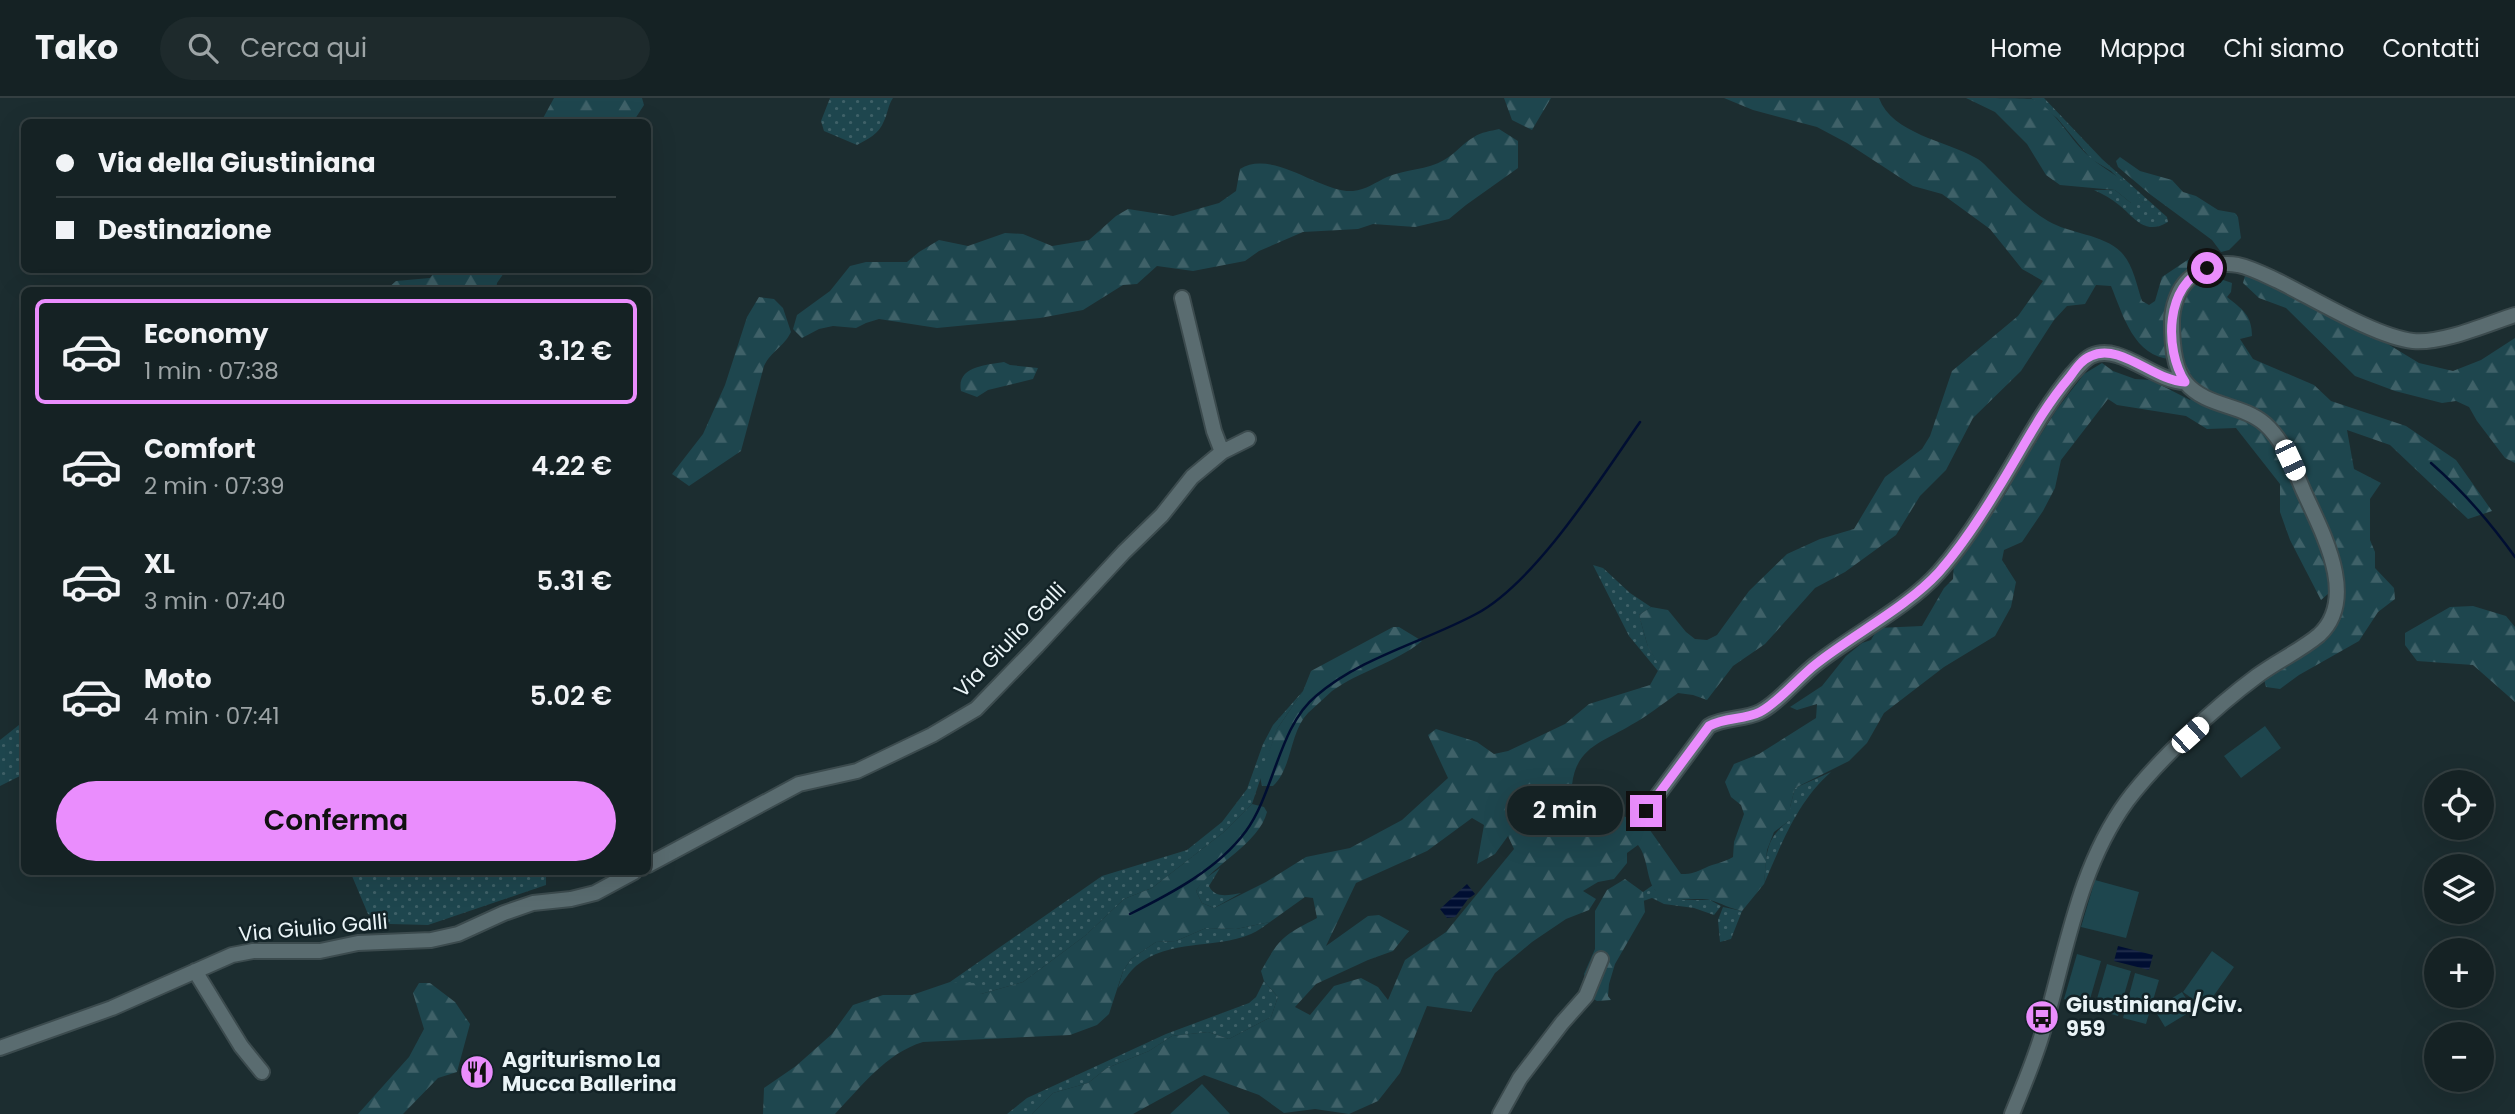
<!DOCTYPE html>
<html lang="it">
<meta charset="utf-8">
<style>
body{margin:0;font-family:Poppins,sans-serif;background:#1e2a2c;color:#f1f3f6;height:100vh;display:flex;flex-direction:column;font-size:26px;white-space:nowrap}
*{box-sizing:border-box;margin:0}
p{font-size:23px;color:#9da4a6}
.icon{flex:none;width:38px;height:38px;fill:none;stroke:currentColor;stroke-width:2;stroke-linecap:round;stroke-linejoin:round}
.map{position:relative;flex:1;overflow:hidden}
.sheet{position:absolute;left:21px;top:189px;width:630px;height:588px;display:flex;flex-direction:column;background:#152224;border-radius:10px;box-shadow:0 7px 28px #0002,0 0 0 2px #343f41}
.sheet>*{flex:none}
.banner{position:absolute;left:21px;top:21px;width:630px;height:154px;border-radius:10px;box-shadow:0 7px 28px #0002,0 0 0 2px #343f41;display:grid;align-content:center;height:154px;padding:0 35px;background:#152224}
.buttons{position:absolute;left:2424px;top:672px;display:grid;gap:14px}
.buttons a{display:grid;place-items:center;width:70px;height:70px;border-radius:50%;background:#152224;box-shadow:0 7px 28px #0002,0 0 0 2px #343f41;font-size:35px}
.end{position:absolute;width:32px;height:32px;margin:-16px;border:9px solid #ea8dfd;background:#111;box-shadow:0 0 0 4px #111}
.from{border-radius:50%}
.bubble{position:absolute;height:49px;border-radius:24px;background:#152224;box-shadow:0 7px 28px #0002,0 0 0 2px #343f41;font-size:23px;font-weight:600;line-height:49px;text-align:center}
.car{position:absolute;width:21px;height:42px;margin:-21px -10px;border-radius:9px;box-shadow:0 0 5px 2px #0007;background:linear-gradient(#fff 24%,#345 0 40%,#fff 0 76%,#345 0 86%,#fff 0)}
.banner b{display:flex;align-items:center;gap:24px;height:66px;font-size:26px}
.banner b+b{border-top:2px solid #343f41}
.banner i{width:18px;height:18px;background:#f1f3f6}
ul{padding:12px 0 0;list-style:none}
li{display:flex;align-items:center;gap:21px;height:105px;margin:0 14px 10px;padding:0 21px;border:4px solid transparent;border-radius:10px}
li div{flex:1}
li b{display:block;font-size:26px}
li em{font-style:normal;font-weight:600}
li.active{border-color:#ea8dfd}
li>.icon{width:63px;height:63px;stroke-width:1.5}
.button{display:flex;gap:14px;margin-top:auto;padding:14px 35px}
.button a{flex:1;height:80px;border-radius:42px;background:#ea8dfd;color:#111;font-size:28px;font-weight:600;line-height:80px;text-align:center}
header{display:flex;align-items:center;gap:42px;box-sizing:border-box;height:98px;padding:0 35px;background:#152224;border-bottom:2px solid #343f41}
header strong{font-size:33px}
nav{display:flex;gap:38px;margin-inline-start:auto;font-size:24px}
.search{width:490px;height:63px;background:#1e2a2c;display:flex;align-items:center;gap:18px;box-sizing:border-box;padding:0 24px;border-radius:38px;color:#9da4a6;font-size:26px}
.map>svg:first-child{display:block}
.grass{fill:url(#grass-dots)}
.forest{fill:url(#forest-firs);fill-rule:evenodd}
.green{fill:#1e464e}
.water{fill:url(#water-rules)}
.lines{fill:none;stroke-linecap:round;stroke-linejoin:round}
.stream{stroke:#000e32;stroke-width:2.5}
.minor-casing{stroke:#3c4b4e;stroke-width:18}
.minor{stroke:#5a6c70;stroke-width:14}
.route{stroke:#ea8dfd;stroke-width:9}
.labels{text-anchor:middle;stroke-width:5;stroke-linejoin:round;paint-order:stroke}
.street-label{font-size:21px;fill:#eaf4f7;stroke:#132327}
.poi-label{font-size:21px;font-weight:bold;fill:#eaf4f7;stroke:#132327;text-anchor:start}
</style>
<header>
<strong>Tako</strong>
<div class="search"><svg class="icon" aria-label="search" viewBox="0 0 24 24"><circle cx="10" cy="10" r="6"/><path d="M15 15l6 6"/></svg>Cerca qui</div>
<nav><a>Home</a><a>Mappa</a><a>Chi siamo</a><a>Contatti</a></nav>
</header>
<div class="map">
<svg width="2515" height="1016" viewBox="0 0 2515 1016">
<defs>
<pattern id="grass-dots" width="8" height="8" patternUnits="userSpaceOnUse" patternTransform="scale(1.75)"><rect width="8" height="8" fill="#1e464e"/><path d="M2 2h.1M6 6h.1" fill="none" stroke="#3f6168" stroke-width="1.8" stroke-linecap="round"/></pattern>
<pattern id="forest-firs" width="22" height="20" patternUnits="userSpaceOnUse" patternTransform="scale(1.75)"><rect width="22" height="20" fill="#1e464e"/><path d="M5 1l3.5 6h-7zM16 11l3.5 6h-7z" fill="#3f6168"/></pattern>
<pattern id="water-rules" width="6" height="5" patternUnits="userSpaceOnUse" patternTransform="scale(1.75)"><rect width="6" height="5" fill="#000e32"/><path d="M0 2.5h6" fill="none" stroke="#253250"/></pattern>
</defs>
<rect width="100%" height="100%" fill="#1c2d30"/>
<path class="grass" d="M 830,0 L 893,0 C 888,7 888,15 884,23 C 879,36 868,41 857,47 L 824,33 L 821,23 Z
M 2031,0 L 2044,0 L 2102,61 L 2167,119 L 2168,124 C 2145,138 2135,120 2119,107 C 2112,101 2103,96 2094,92 L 2115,92 L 2131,105 L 2143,105 L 2111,73 L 2091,61 L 2057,20 Z
M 1593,467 L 1603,470 L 1630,495 L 1651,509 L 1639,517 L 1648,549 L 1661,569 L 1658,573 L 1629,538 Z
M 1303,593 L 1277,631 L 1252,706 L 1224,734 L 1152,790 L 1124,801 L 1086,837 L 1023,884 L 981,896 L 950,884 L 1102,778 L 1187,752 L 1222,724 L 1247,691 L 1263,646 L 1273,627 Z
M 24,623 L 24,676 L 0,688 L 0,642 Z
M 1831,674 C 1797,704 1782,745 1764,786 C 1767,756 1764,741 1790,722 L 1790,709 L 1795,690 Z
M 1220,770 L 1209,788 C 1215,801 1229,797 1241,795 L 1214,810 L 1202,805 L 1196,793 L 1203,782 Z
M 348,774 L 546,774 L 546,787 L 428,827 L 390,826 L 368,816 L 352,778 Z
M 1653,787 L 1655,792 L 1683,802 L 1710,802 L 1721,808 L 1714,817 L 1694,810 L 1664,806 L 1652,800 L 1643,803 L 1643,794 Z
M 1723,809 L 1742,813 L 1731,841 L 1720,844 L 1718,822 Z
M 1270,824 C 1264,828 1258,833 1251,836 C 1213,852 1170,840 1136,868 C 1129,874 1124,883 1118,890 L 1123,873 L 1131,861 L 1156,844 L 1176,843 L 1206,830 L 1236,831 Z
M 1264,883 L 1278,899 L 1271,919 L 1229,941 L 1208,934 L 1172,938 L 1149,953 L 1107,970 L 1088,985 L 1053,995 L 1032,1016 L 1007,1016 L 1027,1000 L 1166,936 L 1249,905 L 1256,899 Z"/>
<path class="forest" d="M 554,0 L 642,0 L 644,7 L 635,21 L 591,21 L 589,24 L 541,24 Z
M 1504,0 L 1551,0 L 1532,32 L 1512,22 Z
M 1724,0 L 1879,0 C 1892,36 1947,43 1976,60 C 1982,63 1987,69 1992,74 C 2010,92 2026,110 2048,123 C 2070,136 2103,136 2121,154 C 2133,166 2137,188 2142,203 L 2149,207 L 2155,203 L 2162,179 L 2198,155 L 2213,155 L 2207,166 L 2206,176 L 2232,185 L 2231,194 L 2227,199 C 2242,211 2252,217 2252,238 L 2240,241 L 2253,261 L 2314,287 L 2331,303 L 2406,328 L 2456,362 L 2492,413 L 2468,421 L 2390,347 L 2347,332 L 2354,371 L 2381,385 L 2370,401 L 2370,442 L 2375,454 L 2375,470 L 2394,490 L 2395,501 L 2378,514 L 2359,543 L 2299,577 L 2280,591 L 2266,589 L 2264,581 C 2287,567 2324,548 2338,525 C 2343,516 2343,503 2343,493 L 2329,495 L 2321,502 L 2290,442 L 2280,414 L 2280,386 L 2236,330 L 2207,331 L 2186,318 L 2117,307 L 2108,301 L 2061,362 L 2055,390 L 2043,413 L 2022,444 L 2004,452 L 2002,462 L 2016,484 L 2011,509 L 1995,538 L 1944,569 L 1884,615 L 1867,645 L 1849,663 L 1795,690 L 1790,709 L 1790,722 L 1774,734 L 1767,752 L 1764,786 L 1742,813 C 1731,811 1721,805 1710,802 C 1694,798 1670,808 1656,793 C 1646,783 1649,761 1638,747 L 1627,755 L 1627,765 L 1614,781 L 1598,784 L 1583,793 L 1596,801 L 1589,812 L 1566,821 L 1532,844 L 1495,875 L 1471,914 L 1427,908 L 1400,975 L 1378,1003 L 1349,1016 L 1315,1011 L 1284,1015 L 1259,997 L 1204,977 L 1133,1016 L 1032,1016 L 1053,995 L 1088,985 L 1107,970 L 1149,953 L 1172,938 L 1208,934 L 1229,941 L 1271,919 L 1278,899 L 1264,883 L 1261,873 C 1280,839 1283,838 1317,820 L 1313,800 L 1305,799 L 1270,824 L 1236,831 L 1206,830 L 1176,843 L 1156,844 L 1131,861 L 1123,873 L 1109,916 L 1097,927 L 1070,937 L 923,944 C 886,955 861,989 835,1016 L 763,1016 L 764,990 L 796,968 L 832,936 L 853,907 L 883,897 L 912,897 L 950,884 L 974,885 L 981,896 L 1023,884 L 1086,837 L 1124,801 L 1152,790 L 1224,734 L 1252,706 L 1264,709 L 1267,714 C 1259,746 1213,766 1196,793 L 1202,805 L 1214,810 L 1266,784 L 1306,759 L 1350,750 L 1402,722 L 1448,680 L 1428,637 L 1436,631 L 1477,644 L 1494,656 L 1508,653 L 1565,626 L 1589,606 L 1650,587 L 1660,569 L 1648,549 L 1639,517 L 1651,509 L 1668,512 L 1686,534 L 1695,541 L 1707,542 L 1717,537 L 1749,493 L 1787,456 L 1820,441 L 1854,431 L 1885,379 L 1922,351 L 1930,338 L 1952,273 L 2018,218 L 2043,183 L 2022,171 L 1990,131 L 1942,96 L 1913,88 L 1847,45 L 1817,29 L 1753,12 ZM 2096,187 L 2111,188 C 2123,217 2134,259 2171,261 L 2177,243 L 2180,248 L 2185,275 L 2196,294 L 2190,302 L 2151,282 L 2135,281 L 2113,273 L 2102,265 L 2084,276 L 2057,311 L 1996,407 L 1954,464 L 1953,481 L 1944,490 L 1922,528 L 1878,530 L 1871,542 L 1862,545 L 1846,558 L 1822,588 L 1790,609 L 1797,612 L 1817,606 L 1816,620 L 1759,656 L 1734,666 L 1725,684 L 1731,699 L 1741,707 L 1744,716 L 1734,744 L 1733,759 C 1723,765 1715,765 1705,770 C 1695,774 1693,776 1681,776 L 1647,728 L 1621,717 L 1572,687 C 1576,649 1603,644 1631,627 C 1648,618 1662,606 1678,595 L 1693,597 L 1707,602 L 1733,568 L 1765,546 L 1815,490 L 1845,474 L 1896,437 L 1920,398 L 1946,372 L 1973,320 L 2021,273 L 2054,222 L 2067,208 L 2085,206 ZM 1472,720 L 1484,727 L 1477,766 L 1495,756 L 1508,738 L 1514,751 L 1446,834 L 1405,862 L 1388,902 L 1378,889 L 1361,880 L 1334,888 L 1310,917 L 1295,909 L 1316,886 L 1368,862 L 1393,853 L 1409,833 L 1379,817 L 1368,818 L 1326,848 L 1356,785 L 1427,753 Z
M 1966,0 C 1979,0 2023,0 2032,1 C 2058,13 2069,42 2090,59 C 2108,75 2131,83 2143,105 L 2131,105 L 2115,92 L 2060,87 L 2046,77 L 2027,46 L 1995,14 Z
M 1499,31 L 1518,43 L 1518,70 L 1466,107 L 1449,121 L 1415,129 L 1373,126 L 1358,131 L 1303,134 L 1259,153 L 1245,163 L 1193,173 L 1157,168 L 1137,186 L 1123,187 L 1083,212 L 1040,220 L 937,230 L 879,221 L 866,225 L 856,230 L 833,228 L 819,231 L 802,240 L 793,231 L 797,217 L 830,193 L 850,168 L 866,164 L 907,164 L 919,154 L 939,142 L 968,148 L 1005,135 L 1023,136 L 1052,148 L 1089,142 L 1116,118 L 1128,111 L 1173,118 L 1219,105 L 1236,93 L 1240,71 C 1272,50 1321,95 1353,93 C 1366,92 1376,84 1387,79 C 1405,71 1428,72 1444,62 C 1455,56 1463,45 1474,39 C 1481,34 1491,33 1499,31 Z
M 2120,59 L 2140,73 L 2172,82 L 2183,94 L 2196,98 L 2218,112 L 2235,115 L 2238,119 L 2241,140 L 2229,152 L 2221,154 L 2212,142 L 2151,97 L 2118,69 L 2116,63 Z
M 436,172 L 506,172 L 497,185 L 496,192 L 462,191 L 386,192 L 396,183 L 430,180 Z
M 2246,174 L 2368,234 L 2419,265 L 2453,273 L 2481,262 L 2515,240 L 2515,365 L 2505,360 L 2477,323 L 2469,309 L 2456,303 L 2442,305 L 2395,293 L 2355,278 L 2286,210 L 2259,200 L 2243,185 Z
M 759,199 L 774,201 L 783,210 L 791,234 C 783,250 772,252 764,268 L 741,353 L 689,388 L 672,376 L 703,336 L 725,287 L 747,219 Z
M 1004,264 L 1010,267 L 1038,270 L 1033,281 L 988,292 L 977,299 L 961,293 C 956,268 987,267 1004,264 Z
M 2473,508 L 2506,518 L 2515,529 L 2515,604 L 2473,567 L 2417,563 L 2405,547 L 2405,535 L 2450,509 Z
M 1393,529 L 1399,529 L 1422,543 C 1395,565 1360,573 1332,593 C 1324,600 1316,608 1308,615 C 1289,635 1293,669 1273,688 L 1262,688 L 1260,679 L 1277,631 L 1303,593 L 1311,573 Z
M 1625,781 L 1643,794 L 1645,814 L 1615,866 L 1609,886 L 1608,898 L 1611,902 L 1597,903 L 1590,899 L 1584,876 L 1595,851 L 1595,813 L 1607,792 Z
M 419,885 L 430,885 L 455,904 L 470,926 L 457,974 L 438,980 L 403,1016 L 358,1016 L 409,959 L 424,931 L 413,895 Z"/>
<path class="green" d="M 2265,628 L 2281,650 L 2241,680 L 2224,658 Z
M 2095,782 L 2139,794 L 2126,840 L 2081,829 Z
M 2212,853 L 2234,869 L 2205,910 L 2183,894 Z
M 2077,856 L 2101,863 L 2088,908 L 2064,901 Z
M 2107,866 L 2131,873 L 2118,918 L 2094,911 Z
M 2135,875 L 2159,882 L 2146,926 L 2123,920 Z
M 2182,894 L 2193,912 L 2165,929 L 2154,911 Z
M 1202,986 L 1230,1016 L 1170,1016 Z"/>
<path class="water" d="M 1467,786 L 1475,796 L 1468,801 L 1455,819 L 1447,820 L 1440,811 Z
M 2118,848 L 2153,857 L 2149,872 L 2114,863 Z"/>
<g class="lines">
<path class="stream" d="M 2431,365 C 2463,393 2490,424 2515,459
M 1130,816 C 1172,795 1218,771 1246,733 C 1274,695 1279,628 1316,598 C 1361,559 1424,544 1476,516 C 1535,485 1601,380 1640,324"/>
<g class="minor-casing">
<path id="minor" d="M 1182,200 L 1214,333 L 1222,354
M 1646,713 L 1709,628 C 1725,619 1744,622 1760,614 C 1778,605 1799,579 1816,566 C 1854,536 1908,509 1939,474 C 1961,449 1980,420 1997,392 C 2022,352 2042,312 2072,276 C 2078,270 2083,262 2091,258 C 2120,244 2154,284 2185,284
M 648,767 L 799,686 L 857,673 L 932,637 L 976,611 L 1037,548 L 1124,454 L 1162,417 L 1192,379 L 1222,354 L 1248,341
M 195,873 L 241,948 L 262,974
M 0,950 L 112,910 L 232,857 L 253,853 L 320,853 L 358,845 L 431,842 L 458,836 L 504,815 L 533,805 L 571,801 L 595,795 L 634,774
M 1500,1016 L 1520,980 L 1562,925 L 1586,898 L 1601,861
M 2012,1016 C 2024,986 2037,957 2045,926 C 2067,850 2079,769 2127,703 C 2158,662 2215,609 2257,578 C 2277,563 2300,553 2319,537 C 2359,500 2322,434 2304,394 C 2294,371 2285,344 2265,326 C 2242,306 2206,309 2186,285 C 2173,270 2172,243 2172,224 C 2172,209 2178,191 2189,181 C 2202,168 2221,164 2238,167 C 2252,170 2265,177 2278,183 C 2313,200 2376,239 2413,243 C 2442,246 2487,226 2515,217"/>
</g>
<use href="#minor" class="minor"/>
</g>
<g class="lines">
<path class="route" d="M 1646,713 L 1709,628 C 1725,619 1744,622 1760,614 C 1778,605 1799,579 1816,566 C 1854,536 1907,509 1939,474 C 1961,449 1980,420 1997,392 C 2021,354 2040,314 2069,280 C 2075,272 2081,262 2091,258 C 2120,244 2154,283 2185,284 C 2164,251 2165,186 2207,170"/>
</g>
<defs>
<g id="bus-disc" transform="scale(1.75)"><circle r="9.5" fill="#ea8dfd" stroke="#132327"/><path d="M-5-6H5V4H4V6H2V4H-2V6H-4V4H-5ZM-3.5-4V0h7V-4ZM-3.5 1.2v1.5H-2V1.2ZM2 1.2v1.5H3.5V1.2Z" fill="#111"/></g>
<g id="restaurant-disc" transform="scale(1.75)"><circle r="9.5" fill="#ea8dfd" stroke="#132327"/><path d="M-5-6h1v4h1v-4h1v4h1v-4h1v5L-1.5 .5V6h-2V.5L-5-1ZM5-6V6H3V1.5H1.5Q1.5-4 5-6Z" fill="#111"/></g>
</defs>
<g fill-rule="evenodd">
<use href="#bus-disc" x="2042" y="919"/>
<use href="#restaurant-disc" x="477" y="974"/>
</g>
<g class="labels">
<g class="street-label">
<text transform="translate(1010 542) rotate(-46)" y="7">Via Giulio Galli</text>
<text transform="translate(313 830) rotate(-5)" y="7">Via Giulio Galli</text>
</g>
<g class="poi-label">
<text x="2066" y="914">Giustiniana/Civ.<tspan x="2066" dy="24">959</tspan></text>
<text x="502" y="969">Agriturismo La<tspan x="502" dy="24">Mucca Ballerina</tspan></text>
</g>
</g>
</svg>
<div class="buttons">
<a><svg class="icon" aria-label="locate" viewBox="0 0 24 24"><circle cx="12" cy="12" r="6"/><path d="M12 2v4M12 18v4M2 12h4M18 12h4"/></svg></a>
<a><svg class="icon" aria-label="layers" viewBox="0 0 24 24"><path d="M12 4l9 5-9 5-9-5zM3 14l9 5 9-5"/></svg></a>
<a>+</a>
<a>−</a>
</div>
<i class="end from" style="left:2207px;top:170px"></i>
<i class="end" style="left:1646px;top:713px"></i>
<div class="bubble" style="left:1507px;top:688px;width:116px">2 min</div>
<i class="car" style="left:2290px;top:362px;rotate:155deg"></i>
<i class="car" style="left:2190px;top:637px;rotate:48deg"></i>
<div class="banner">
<b><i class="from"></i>Via della Giustiniana</b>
<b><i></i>Destinazione</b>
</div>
<section class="sheet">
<ul>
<li class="active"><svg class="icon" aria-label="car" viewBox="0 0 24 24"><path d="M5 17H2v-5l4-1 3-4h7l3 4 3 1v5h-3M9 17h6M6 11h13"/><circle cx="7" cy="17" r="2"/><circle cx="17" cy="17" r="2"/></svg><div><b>Economy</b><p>1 min · 07:38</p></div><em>3.12 €</em></li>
<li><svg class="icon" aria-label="car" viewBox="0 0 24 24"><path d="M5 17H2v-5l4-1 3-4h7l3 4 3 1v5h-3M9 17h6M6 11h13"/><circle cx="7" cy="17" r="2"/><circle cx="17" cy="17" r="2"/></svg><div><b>Comfort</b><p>2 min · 07:39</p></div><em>4.22 €</em></li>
<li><svg class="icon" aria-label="car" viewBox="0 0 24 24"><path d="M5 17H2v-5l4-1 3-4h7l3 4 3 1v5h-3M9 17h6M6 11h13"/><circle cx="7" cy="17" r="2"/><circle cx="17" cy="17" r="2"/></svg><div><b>XL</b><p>3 min · 07:40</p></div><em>5.31 €</em></li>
<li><svg class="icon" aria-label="car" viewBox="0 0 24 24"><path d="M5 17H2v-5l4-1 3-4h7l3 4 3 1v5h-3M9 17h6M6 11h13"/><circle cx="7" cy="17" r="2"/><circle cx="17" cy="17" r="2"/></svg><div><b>Moto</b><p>4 min · 07:41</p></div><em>5.02 €</em></li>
</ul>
<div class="button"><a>Conferma</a></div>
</section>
</div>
